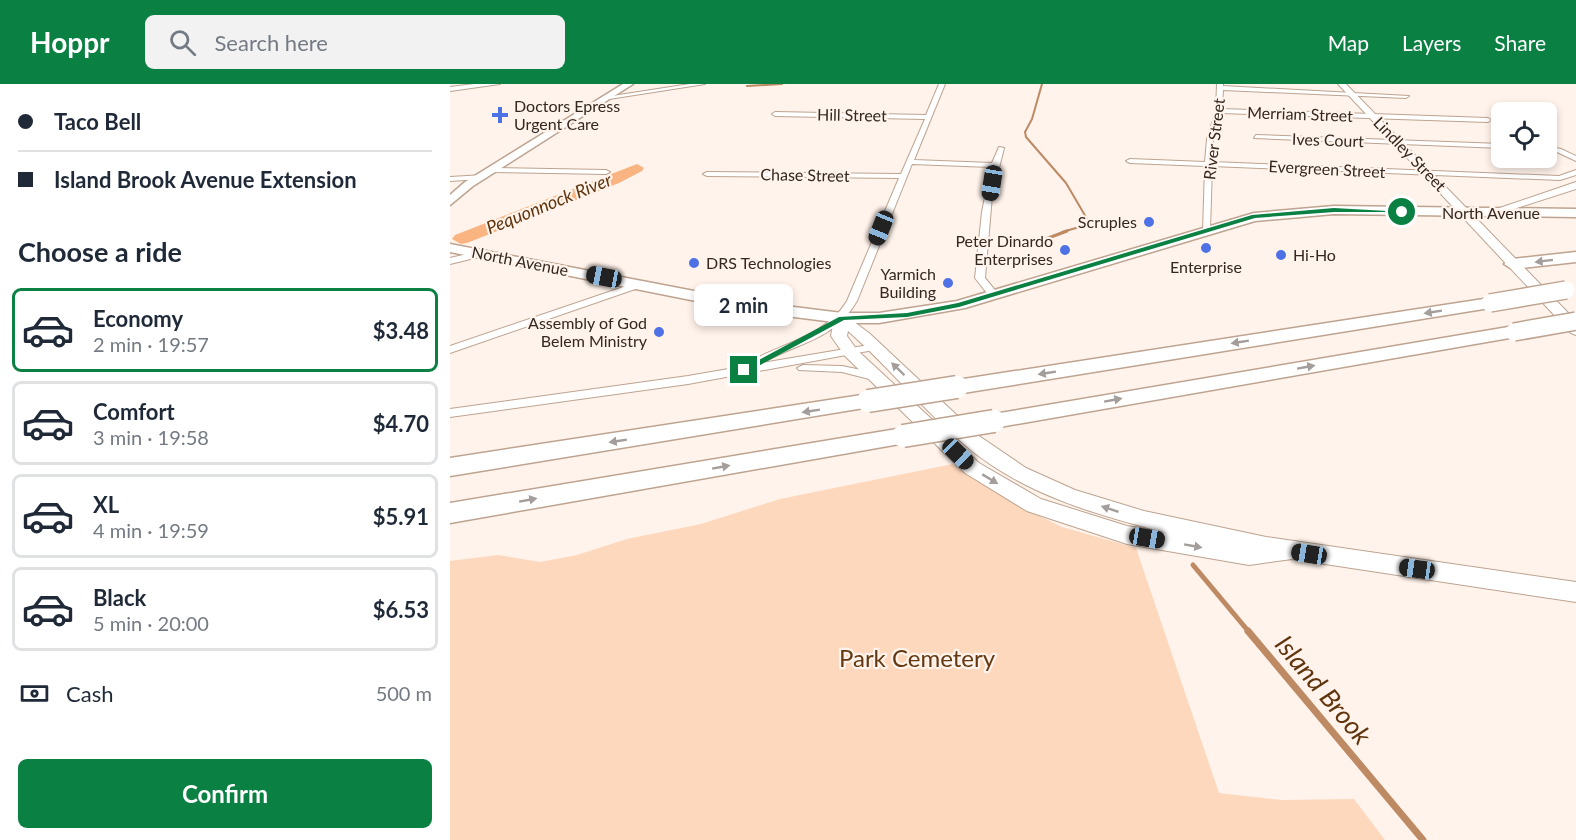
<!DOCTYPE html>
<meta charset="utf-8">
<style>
body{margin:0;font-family:Lato,sans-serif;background:#f2f2f3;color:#1f2937;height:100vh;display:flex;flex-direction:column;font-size:22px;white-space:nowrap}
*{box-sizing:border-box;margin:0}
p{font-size:20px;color:#747a83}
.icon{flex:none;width:33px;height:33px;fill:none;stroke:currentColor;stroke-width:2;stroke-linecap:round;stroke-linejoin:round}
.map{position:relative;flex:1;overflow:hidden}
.drawer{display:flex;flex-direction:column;background:#fff;width:450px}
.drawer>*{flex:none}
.banner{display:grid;align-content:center;height:132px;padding:0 18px;background:#fff}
.controls{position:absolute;left:1041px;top:18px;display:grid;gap:12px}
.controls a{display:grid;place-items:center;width:66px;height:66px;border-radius:9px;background:#fff;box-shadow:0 3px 9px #0003;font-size:30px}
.end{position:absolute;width:27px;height:27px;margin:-14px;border:8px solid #0b8043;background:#fff;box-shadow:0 0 0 3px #fff}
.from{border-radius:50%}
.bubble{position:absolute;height:42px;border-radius:9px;background:#fff;box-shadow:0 3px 9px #0003;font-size:20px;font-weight:700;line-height:42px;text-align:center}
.car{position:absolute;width:18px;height:36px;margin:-18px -9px;border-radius:8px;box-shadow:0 0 4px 2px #0007;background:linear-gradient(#222 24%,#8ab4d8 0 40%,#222 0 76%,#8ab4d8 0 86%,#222 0)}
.banner b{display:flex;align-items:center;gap:21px;height:57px;font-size:22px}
.banner b+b{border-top:2px solid #e0e1e3}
.banner i{width:15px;height:15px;background:#1f2937}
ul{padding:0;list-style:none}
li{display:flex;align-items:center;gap:18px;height:84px;margin:0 12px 9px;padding:0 6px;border:3px solid #e0e1e3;border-radius:9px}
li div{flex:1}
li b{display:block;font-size:22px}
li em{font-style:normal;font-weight:700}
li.selected{border-color:#0b8043}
li>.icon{width:54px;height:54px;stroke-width:1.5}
h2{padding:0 18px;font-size:27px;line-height:72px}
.pay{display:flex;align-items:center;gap:15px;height:66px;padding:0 18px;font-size:22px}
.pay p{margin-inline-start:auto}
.button{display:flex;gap:12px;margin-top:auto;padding:12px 18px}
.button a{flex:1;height:69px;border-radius:9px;background:#0b8043;color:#fff;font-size:24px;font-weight:700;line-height:69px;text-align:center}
header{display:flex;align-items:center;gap:36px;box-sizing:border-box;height:84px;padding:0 30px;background:#0b8043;color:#fff}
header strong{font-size:28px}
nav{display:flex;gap:33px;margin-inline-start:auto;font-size:21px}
.search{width:420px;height:54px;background:#f2f2f3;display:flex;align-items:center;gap:15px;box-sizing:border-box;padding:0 21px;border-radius:9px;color:#747a83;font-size:22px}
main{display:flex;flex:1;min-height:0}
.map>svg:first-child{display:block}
.green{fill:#fdd8bd}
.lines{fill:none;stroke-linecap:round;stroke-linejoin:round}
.stream-far3{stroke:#bd8a64;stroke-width:2}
.stream-far2{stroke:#bd8a64;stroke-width:3}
.stream-far1{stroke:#bd8a64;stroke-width:5}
.stream{stroke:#bd8a64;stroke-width:7}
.river{fill:#f9b481;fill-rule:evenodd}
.street-casing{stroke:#bda390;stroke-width:2}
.secondary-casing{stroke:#bda390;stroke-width:2}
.primary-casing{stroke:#bda390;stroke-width:3}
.highway-casing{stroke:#bda390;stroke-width:3}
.street{fill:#fff;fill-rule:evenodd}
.secondary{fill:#fff;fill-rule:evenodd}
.primary{fill:#fff;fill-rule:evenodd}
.highway{fill:#fff;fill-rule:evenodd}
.highway-bridge-far1-casing{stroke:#bda390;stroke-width:20;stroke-linecap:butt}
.highway-bridge-casing{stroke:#bda390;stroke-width:25;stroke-linecap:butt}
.highway-bridge-far1{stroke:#fff;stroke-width:17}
.highway-bridge{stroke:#fff;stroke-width:22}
.oneway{fill:#a39e9b}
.route{fill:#0b8043}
.poi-dot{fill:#4e72e5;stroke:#fff3eb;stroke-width:2}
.labels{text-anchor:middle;stroke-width:4.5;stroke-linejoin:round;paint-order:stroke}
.far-poi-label{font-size:16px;fill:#322820;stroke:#fff3eb;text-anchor:end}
.far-street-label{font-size:16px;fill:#322820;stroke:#fff3eb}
.far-water-label{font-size:18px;font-style:italic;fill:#60350d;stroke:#fff3eb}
.near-park-label{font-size:24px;fill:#643811;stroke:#fff3eb}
.near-water-label{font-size:26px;font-style:italic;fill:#60350d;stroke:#fff3eb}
</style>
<header>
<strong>Hoppr</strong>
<div class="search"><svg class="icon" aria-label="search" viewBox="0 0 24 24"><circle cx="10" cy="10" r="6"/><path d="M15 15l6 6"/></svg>Search here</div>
<nav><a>Map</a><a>Layers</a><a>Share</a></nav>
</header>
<main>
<section class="drawer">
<div class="banner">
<b><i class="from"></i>Taco Bell</b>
<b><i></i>Island Brook Avenue Extension</b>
</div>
<h2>Choose a ride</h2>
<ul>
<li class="selected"><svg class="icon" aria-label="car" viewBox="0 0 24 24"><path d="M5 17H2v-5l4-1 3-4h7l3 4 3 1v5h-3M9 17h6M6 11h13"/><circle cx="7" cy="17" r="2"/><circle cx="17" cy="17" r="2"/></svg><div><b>Economy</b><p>2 min · 19:57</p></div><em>$3.48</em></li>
<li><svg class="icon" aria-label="car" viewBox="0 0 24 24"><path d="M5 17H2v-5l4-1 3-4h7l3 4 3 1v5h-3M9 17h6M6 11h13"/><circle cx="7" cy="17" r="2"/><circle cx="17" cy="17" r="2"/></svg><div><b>Comfort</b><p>3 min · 19:58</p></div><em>$4.70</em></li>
<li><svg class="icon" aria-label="car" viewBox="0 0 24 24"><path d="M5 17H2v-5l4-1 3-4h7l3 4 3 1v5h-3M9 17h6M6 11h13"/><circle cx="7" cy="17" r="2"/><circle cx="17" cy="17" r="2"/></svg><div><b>XL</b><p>4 min · 19:59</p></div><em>$5.91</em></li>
<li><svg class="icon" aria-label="car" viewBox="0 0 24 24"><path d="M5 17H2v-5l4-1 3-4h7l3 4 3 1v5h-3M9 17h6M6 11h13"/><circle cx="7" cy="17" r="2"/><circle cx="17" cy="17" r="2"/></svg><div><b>Black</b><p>5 min · 20:00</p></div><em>$6.53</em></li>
</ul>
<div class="pay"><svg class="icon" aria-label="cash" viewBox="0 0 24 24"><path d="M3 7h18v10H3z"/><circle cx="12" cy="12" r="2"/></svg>Cash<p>500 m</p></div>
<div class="button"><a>Confirm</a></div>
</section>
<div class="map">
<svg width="1126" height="756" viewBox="0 0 1126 756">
<rect width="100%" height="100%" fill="#fff3eb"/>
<path class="green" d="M 503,380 L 563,419 L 612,443 L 686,464 L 769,709 L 832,716 L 904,715 L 935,756 L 0,756 L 0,477 L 48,471 L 90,478 L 127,471 L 177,455 L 251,440 L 330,415 Z"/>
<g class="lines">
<path class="stream-far3" d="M 592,0 L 582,35 L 575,48 L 576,53 L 616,99 L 640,140 L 612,148
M 297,2 L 332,0"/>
<path class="stream-far2" d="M 585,159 L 617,147"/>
<path class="stream-far1" d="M 743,481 L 799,548"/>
<path class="stream" d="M 798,547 L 973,756"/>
<path class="river" d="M 187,80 L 194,84 L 192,87 L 169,99 L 17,159 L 11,160 L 2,155 L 5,151 Z"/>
<g class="street-casing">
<path id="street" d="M 240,0 L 255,0 L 159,15 L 156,13 Z
M 489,0 L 495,0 L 464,76 L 542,79 L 549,63 L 554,64 L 542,112 L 535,194 L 549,211 L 548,213 L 540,213 L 525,194 L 532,128 L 541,83 L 462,80 L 407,217 C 383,257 349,258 312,279 L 425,260 L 429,261 L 429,265 L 238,300 L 0,333 L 0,325 L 238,292 L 296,282 L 297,279 C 332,259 375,253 397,217 L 449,94 L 257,92 L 253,90 L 257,88 L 451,90 L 475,35 L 325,32 L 322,30 L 325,28 L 476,31 Z
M 767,0 L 773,0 L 773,2 L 959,12 L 956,14 L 773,6 L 772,25 L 1038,34 L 1041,36 L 1038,38 L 771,29 L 763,55 L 763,78 L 1109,92 L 1126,86 L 1126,91 L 1110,96 L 762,82 L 760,146 L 753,148 L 755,82 L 680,79 L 676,77 L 680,75 L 755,78 L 757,55 L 766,27 Z
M 806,51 L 1052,60 L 1052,64 L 804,54 Z
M 1096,62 L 1111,65 L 1126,72 L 1126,77 L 1107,68 L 1096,66 Z
M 42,84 L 156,86 L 160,88 L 156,90 L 39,88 L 38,86 Z
M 34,91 L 35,93 L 31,95 L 0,97 L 0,93 Z
M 30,167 L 35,170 L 33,172 L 0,180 L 0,174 Z
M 191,197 L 196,200 L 194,202 L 0,269 L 0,262 Z
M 353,281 L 392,282 L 431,290 L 433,293 L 427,297 L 392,288 L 349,286 L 347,284 Z"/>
</g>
<g class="secondary-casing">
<path id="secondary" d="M 24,0 L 50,0 L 0,7 L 0,3 Z
M 888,0 L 896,0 L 1126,237 L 1126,251 L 1121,249 Z
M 1126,98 L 1126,105 L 1045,131 L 1035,129 Z
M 392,229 L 419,249 L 529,352 L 576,384 L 625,406 L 694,427 L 816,453 L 1126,498 L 1126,518 L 842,475 L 799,481 L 677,460 L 577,427 L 515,389 L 395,272 L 381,252 L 384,234 ZM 398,247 C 439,283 473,326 515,361 C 572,410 646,431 718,449 L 677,442 L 591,415 L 529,379 L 407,266 L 397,252 Z"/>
</g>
<g class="primary-casing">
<path id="primary" d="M 173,0 L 183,0 L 23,102 L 0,121 L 0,111 L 15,98 Z
M 884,122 L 1126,125 L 1126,133 L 884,130 L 805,137 L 515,224 L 429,239 L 392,239 L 296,227 L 0,168 L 0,160 L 296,217 L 392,229 L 429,229 L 507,217 L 804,129 Z"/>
</g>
<g class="highway-casing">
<path id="highway" d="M 1126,168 L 1126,178 L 1062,185 L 1054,180 L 1062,175 Z
M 1040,214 L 1049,219 L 1046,223 L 507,310 L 500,308 L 496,303 L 500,298 L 507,296 Z
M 1064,242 L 1071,244 L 1074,248 L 1071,252 L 544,344 L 536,342 L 533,337 L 536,332 L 544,330 Z
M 418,310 L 426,312 L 429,317 L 426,322 L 0,392 L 0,374 Z
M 453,344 L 461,346 L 465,352 L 461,358 L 0,439 L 0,419 Z"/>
</g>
<use href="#street" class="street"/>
<use href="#secondary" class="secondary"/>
<use href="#primary" class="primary"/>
<use href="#highway" class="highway"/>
<g class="highway-bridge-far1-casing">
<path id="highway-bridge-far1" d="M 1040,219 L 1116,206
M 1064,248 L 1126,237"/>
</g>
<g class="highway-bridge-casing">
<path id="highway-bridge" d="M 418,317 L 507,303
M 453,352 L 544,337"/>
</g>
<use href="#highway-bridge-far1" class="highway-bridge-far1"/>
<use href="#highway-bridge" class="highway-bridge"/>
</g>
<defs><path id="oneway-solid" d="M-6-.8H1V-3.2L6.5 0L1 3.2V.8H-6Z" transform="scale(1.5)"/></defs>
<g class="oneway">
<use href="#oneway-solid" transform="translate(1094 177) rotate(173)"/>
<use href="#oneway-solid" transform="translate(983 228) rotate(171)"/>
<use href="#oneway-solid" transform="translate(790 258) rotate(171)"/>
<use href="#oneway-solid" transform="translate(856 283) rotate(-10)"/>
<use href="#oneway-solid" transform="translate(448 285) rotate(-136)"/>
<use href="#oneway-solid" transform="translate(597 289) rotate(171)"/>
<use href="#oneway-solid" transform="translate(663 316) rotate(-10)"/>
<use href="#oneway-solid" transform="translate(361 327) rotate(171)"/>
<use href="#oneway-solid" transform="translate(168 357) rotate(171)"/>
<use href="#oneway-solid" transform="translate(271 383) rotate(-10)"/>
<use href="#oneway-solid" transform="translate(540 395) rotate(31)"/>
<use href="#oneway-solid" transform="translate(78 416) rotate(-10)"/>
<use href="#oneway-solid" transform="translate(660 425) rotate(-162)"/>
<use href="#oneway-solid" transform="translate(743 462) rotate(10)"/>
</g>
<path class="route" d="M 884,124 L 955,128 L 884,128 L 805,134 L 509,223 L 457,233 L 394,236 L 297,288 L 290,286 L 389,233 L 457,229 L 508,219 L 802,131 Z"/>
<g class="poi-dot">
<path d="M47 22h6v6h6v6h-6v6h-6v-6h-6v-6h6z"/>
<circle cx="699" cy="138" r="6"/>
<circle cx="756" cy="164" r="6"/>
<circle cx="615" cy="166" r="6"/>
<circle cx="831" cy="171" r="6"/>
<circle cx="244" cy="179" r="6"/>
<circle cx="498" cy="199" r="6"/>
<circle cx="209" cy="248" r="6"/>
</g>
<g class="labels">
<g class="far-poi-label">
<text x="64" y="28" text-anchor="start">Doctors Epress<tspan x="64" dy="18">Urgent Care</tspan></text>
<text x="687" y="144">Scruples</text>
<text x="603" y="163">Peter Dinardo<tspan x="603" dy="18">Enterprises</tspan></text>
<text x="843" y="177" text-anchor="start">Hi-Ho</text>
<text x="256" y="185" text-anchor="start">DRS Technologies</text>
<text x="756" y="189" text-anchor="middle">Enterprise</text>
<text x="486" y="196">Yarmich<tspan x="486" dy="18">Building</tspan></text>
<text x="197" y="245">Assembly of God<tspan x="197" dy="18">Belem Ministry</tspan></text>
</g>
<g class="far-street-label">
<text transform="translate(850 30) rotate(2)" y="6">Merriam Street</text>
<text transform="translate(402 31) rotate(1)" y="6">Hill Street</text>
<text transform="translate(764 55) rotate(-83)" y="6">River Street</text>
<text transform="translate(878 56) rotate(2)" y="6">Ives Court</text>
<text transform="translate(960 70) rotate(46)" y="6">Lindley Street</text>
<text transform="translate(877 85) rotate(3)" y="6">Evergreen Street</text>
<text transform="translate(355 91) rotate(1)" y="6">Chase Street</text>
<text x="1041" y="135">North Avenue</text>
<text transform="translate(70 177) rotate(11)" y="6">North Avenue</text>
</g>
<g class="far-water-label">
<text transform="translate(99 120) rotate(-22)" y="6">Pequonnock River</text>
</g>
<g class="near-park-label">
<text x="467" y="583">Park Cemetery</text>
</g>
<g class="near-water-label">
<text transform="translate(873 606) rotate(50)" y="9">Island Brook</text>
</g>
</g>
</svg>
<div class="controls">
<a><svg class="icon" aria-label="locate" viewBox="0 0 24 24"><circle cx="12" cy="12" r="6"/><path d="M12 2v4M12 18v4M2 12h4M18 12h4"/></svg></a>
</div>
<i class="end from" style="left:952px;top:128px"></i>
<i class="end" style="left:294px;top:286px"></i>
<div class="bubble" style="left:244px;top:200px;width:99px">2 min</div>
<i class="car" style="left:542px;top:99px;rotate:189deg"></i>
<i class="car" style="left:431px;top:144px;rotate:202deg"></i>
<i class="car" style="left:154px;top:193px;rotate:281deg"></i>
<i class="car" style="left:508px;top:370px;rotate:134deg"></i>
<i class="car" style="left:697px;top:454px;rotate:99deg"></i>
<i class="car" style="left:859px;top:470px;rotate:279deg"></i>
<i class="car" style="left:967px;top:485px;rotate:278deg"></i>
</div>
</main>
